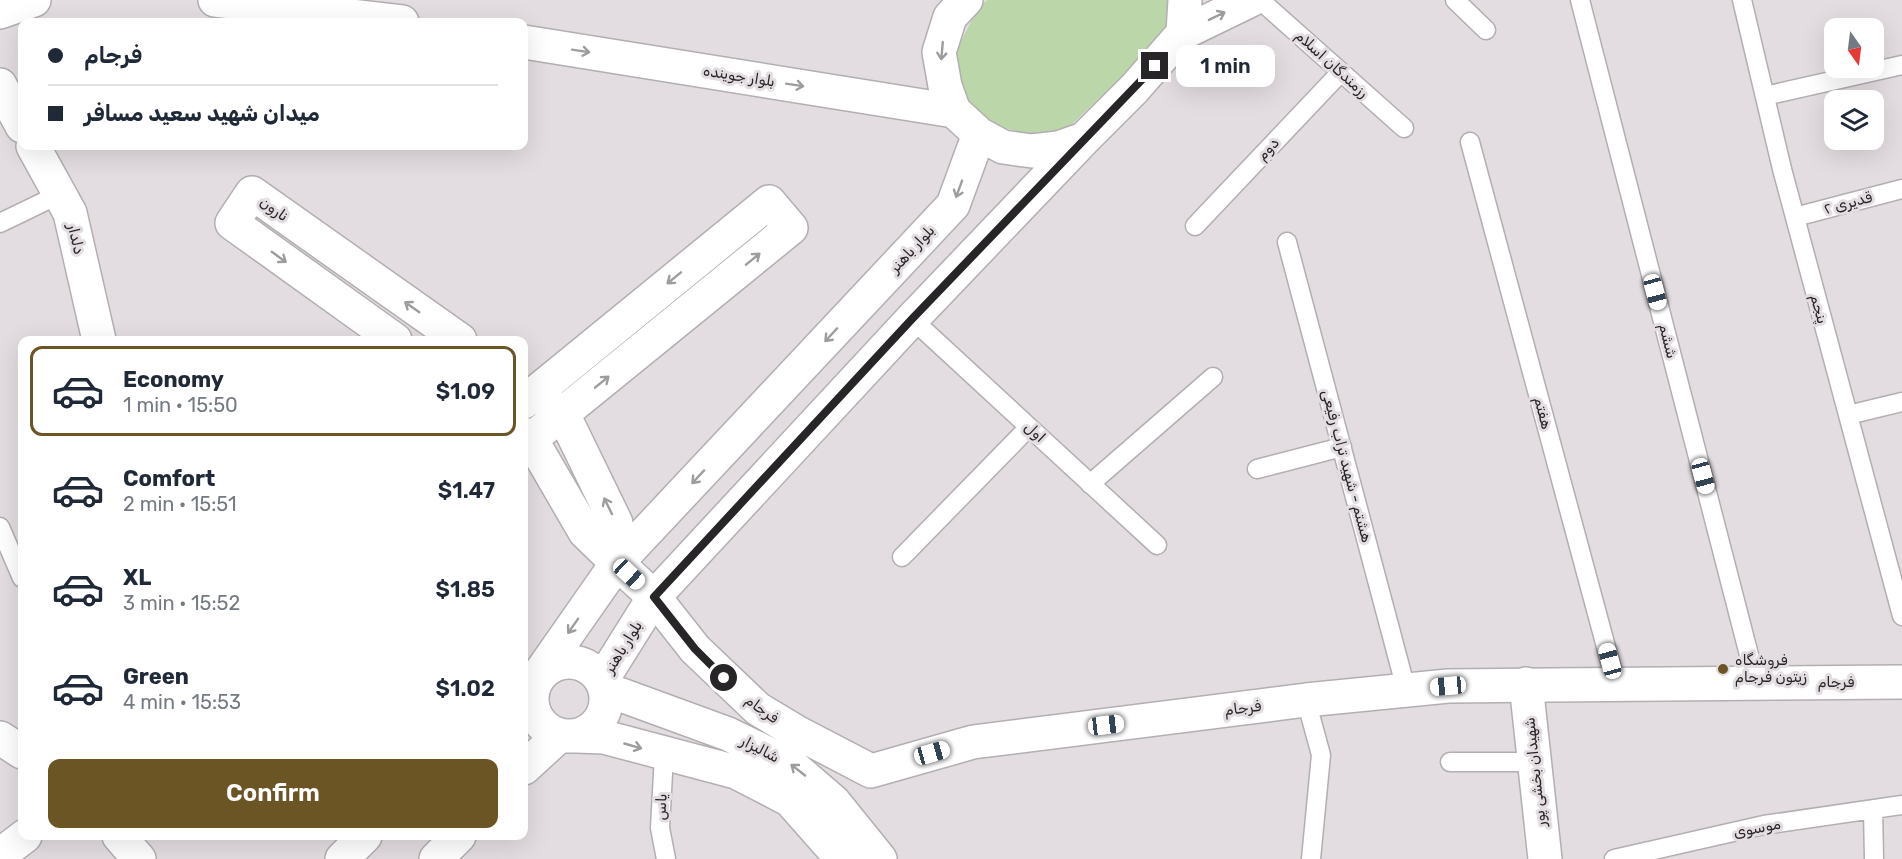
<!DOCTYPE html>
<meta charset="utf-8">
<style>
body{margin:0;font-family:Rubik,"Noto Sans Arabic",sans-serif;background:#f6f6f7;color:#1f2937;height:100vh;display:flex;flex-direction:column;font-size:22px;white-space:nowrap}
*{box-sizing:border-box;margin:0}
p{font-size:20px;color:#747a83}
.icon{flex:none;width:33px;height:33px;fill:none;stroke:currentColor;stroke-width:2;stroke-linecap:round;stroke-linejoin:round}
.map{position:relative;flex:1;overflow:hidden}
.drawer{position:absolute;left:18px;top:336px;width:510px;height:504px;display:flex;flex-direction:column;background:#fff;border-radius:12px;box-shadow:0 6px 24px #0002}
.drawer>*{flex:none}
.top-card{position:absolute;left:18px;top:18px;width:510px;height:132px;border-radius:12px;box-shadow:0 6px 24px #0002;display:grid;align-content:center;height:132px;padding:0 30px;background:#fff}
.needle{width:39px;rotate:166deg}
.fabs{position:absolute;left:1824px;top:18px;display:grid;gap:12px}
.fabs a{display:grid;place-items:center;width:60px;height:60px;border-radius:12px;background:#fff;box-shadow:0 6px 24px #0002;font-size:30px}
.end{position:absolute;width:27px;height:27px;margin:-14px;border:8px solid #272527;background:#fff;box-shadow:0 0 0 3px #fff}
.from{border-radius:50%}
.bubble{position:absolute;height:42px;border-radius:12px;background:#fff;box-shadow:0 6px 24px #0002;font-size:20px;font-weight:600;line-height:42px;text-align:center}
.car{position:absolute;width:18px;height:36px;margin:-18px -9px;border-radius:8px;box-shadow:0 0 4px 2px #0007;background:linear-gradient(#fff 24%,#345 0 40%,#fff 0 76%,#345 0 86%,#fff 0)}
.top-card b{display:flex;align-items:center;gap:21px;height:57px;font-size:22px}
.top-card b+b{border-top:2px solid #e0e1e3}
.top-card i{width:15px;height:15px;background:#1f2937}
ul{padding:10px 0 0;list-style:none}
li{display:flex;align-items:center;gap:18px;height:90px;margin:0 12px 9px;padding:0 18px;border:3px solid transparent;border-radius:12px}
li div{flex:1}
li b{display:block;font-size:22px}
li em{font-style:normal;font-weight:600}
li.current{border-color:#6c5525}
li>.icon{width:54px;height:54px;stroke-width:1.5}
.cta{display:flex;gap:12px;margin-top:auto;padding:12px 30px}
.cta a{flex:1;height:69px;border-radius:12px;background:#6c5525;color:#fff;font-size:24px;font-weight:600;line-height:69px;text-align:center}
.map>svg:first-child{display:block}
.green{fill:#bbd6a8}
.lines{fill:none;stroke-linecap:round;stroke-linejoin:round}
.lane-casing{stroke:#b3aeb2;stroke-width:21}
.street-casing{stroke:#b3aeb2;stroke-width:36}
.secondary-casing{stroke:#b3aeb2;stroke-width:36}
.lane{stroke:#fff;stroke-width:18}
.street{stroke:#fff;stroke-width:33}
.secondary{stroke:#fff;stroke-width:33}
.oneway{stroke:#9e9d9e}
.route{stroke:#272527;stroke-width:8}
.poi-dot{fill:#6c5525;stroke:#e3dde2;stroke-width:2}
.labels{text-anchor:middle;stroke-width:6;stroke-linejoin:round;paint-order:stroke}
.street-label{font-size:15px;fill:#272527;stroke:#e3dde2}
.poi-label{font-size:15px;fill:#272527;stroke:#e3dde2;text-anchor:start}
</style>
<div class="map">
<svg width="1902" height="859" viewBox="0 0 1902 859">
<rect width="100%" height="100%" fill="#e3dde2"/>
<path class="green" d="M 988,0 L 1169,0 L 1168,29 L 1137,62 L 1067,129 L 1047,134 L 1022,133 L 1002,127 L 984,119 L 967,98 L 956,74 L 956,50 L 980,5 Z"/>
<g class="lines">
<g class="lane-casing">
<path id="lane" d="M 1260,0 L 1404,128
M 1455,0 L 1486,30
M 1580,0 L 1756,682
M 1742,0 L 1782,169 L 1902,616
M 1765,96 L 1902,65
M 1470,142 L 1616,684
M 1795,217 L 1902,189
M 0,223 L 60,194
M 1195,226 L 1341,72
M 1287,242 L 1406,689
M 912,319 L 1157,545
M 1848,415 L 1902,402
M 1257,469 L 1342,447
M 1090,484 L 1213,377
M 0,527 L 22,578
M 902,557 L 1029,427
M 1306,700 L 1321,755 L 1311,859
M 664,755 L 660,828 L 666,859
M 1450,762 L 1534,762
M 1873,809 L 1874,859
M 1614,859 L 1764,825 L 1902,805"/>
</g>
<g class="street-casing">
<path id="street" d="M 0,85 L 22,126
M 33,146 L 70,213 L 99,340
M 395,340 L 232,223 L 252,193 L 460,340
M 524,402 L 769,202 L 791,228 L 524,445
M 547,402 L 563,414 L 616,523 L 617,563
M 524,434 L 531,439 L 585,532 L 617,563
M 1526,684 L 1545,859
M 0,738 L 22,752
M 119,836 L 139,859
M 0,855 L 25,836"/>
</g>
<g class="secondary-casing">
<path id="secondary" d="M 215,0 L 402,22
M 966,0 L 950,17 L 939,52 L 945,86 L 954,111 L 979,134 L 1003,147 L 1032,151 L 1058,148 L 1084,139 L 1134,89 L 1183,33 L 1185,0
M 0,12 L 34,0
M 1183,33 L 1251,0
M 524,42 L 954,111
M 617,563 L 654,597 L 695,649 L 758,709 L 798,733 L 871,771 L 973,742 L 1306,700 L 1448,686 L 1902,682
M532 699a37 37 0 1 1 74 0a37 37 0 1 1-74 0Z
M 602,680 L 654,597 L 912,319 L 1084,139
M 524,686 L 538,676 L 617,563 L 953,205 L 979,134
M 605,689 L 728,734 L 791,765 L 834,802 L 880,859
M 576,736 L 604,737 L 736,772 L 790,800 L 842,859
M 524,768 L 560,735
M 342,859 L 365,836
M 436,859 L 459,836"/>
</g>
<use href="#lane" class="lane"/>
<use href="#street" class="street"/>
<use href="#secondary" class="secondary"/>
</g>
<defs><path id="oneway-shaft" d="M-6 0H5M1.5-3L5.5 0L1.5 3" fill="none" stroke-width="1.6" stroke-linecap="round" stroke-linejoin="round" transform="scale(1.5)"/></defs>
<g class="oneway">
<use href="#oneway-shaft" transform="translate(1217 16) rotate(-26)"/>
<use href="#oneway-shaft" transform="translate(581 51) rotate(9)"/>
<use href="#oneway-shaft" transform="translate(942 51) rotate(95)"/>
<use href="#oneway-shaft" transform="translate(795 85) rotate(9)"/>
<use href="#oneway-shaft" transform="translate(959 189) rotate(110)"/>
<use href="#oneway-shaft" transform="translate(279 257) rotate(36)"/>
<use href="#oneway-shaft" transform="translate(753 259) rotate(-39)"/>
<use href="#oneway-shaft" transform="translate(674 278) rotate(141)"/>
<use href="#oneway-shaft" transform="translate(412 307) rotate(-145)"/>
<use href="#oneway-shaft" transform="translate(831 335) rotate(133)"/>
<use href="#oneway-shaft" transform="translate(602 382) rotate(-39)"/>
<use href="#oneway-shaft" transform="translate(698 477) rotate(133)"/>
<use href="#oneway-shaft" transform="translate(608 506) rotate(-116)"/>
<use href="#oneway-shaft" transform="translate(573 626) rotate(125)"/>
<use href="#oneway-shaft" transform="translate(633 746) rotate(16)"/>
<use href="#oneway-shaft" transform="translate(798 770) rotate(-142)"/>
</g>
<g class="lines">
<path class="route" d="M 724,678 L 695,649 L 654,597 L 912,319 L 1155,66"/>
</g>
<circle class="poi-dot" cx="1723" cy="669" r="6"/>
<g class="labels">
<g class="street-label">
<text transform="translate(1332 64) rotate(42)" y="5">رزمندگان اسلام</text>
<text transform="translate(739 76) rotate(9)" y="5">بلوار جوینده</text>
<text transform="translate(1268 149) rotate(-47)" y="5">دوم</text>
<text transform="translate(1848 203) rotate(-15)" y="5">قدیری ۲</text>
<text transform="translate(274 209) rotate(35)" y="5">نارون</text>
<text transform="translate(76 239) rotate(77)" y="5">دلدار</text>
<text transform="translate(912 249) rotate(-47)" y="5">بلوار باهنر</text>
<text transform="translate(1819 309) rotate(75)" y="5">پنجم</text>
<text transform="translate(1668 341) rotate(76)" y="5">ششم</text>
<text transform="translate(1543 413) rotate(75)" y="5">هفتم</text>
<text transform="translate(1035 432) rotate(43)" y="5">اول</text>
<text transform="translate(1347 466) rotate(75)" y="5">هشتم - شهید تراب رفیعی</text>
<text transform="translate(623 647) rotate(-58)" y="5">بلوار باهنر</text>
<text x="1836" y="687">فرجام</text>
<text transform="translate(1243 708) rotate(-7)" y="5">فرجام</text>
<text transform="translate(762 709) rotate(36)" y="5">فرجام</text>
<text transform="translate(760 749) rotate(27)" y="5">شالیزار</text>
<text transform="translate(1535 772) rotate(-96)" y="5">شهیدان بخشی پور</text>
<text transform="translate(661 807) rotate(-87)" y="5">یاس</text>
<text transform="translate(1757 828) rotate(-11)" y="5">موسوی</text>
</g>
<g class="poi-label">
<text x="1735" y="665">فروشگاه<tspan x="1735" dy="17">زیتون فرجام</tspan></text>
</g>
</g>
</svg>
<div class="fabs">
<a><svg class="needle" viewBox="-14 -14 28 28"><path d="M0-13l5 13h-10z" fill="#e53935"/><path d="M0 13l5-13h-10z" fill="#747a83"/></svg></a>
<a><svg class="icon" aria-label="layers" viewBox="0 0 24 24"><path d="M12 4l9 5-9 5-9-5zM3 14l9 5 9-5"/></svg></a>
</div>
<i class="end from" style="left:724px;top:678px"></i>
<i class="end" style="left:1155px;top:66px"></i>
<div class="bubble" style="left:1176px;top:45px;width:99px">1 min</div>
<i class="car" style="left:1655px;top:292px;rotate:165deg"></i>
<i class="car" style="left:1703px;top:476px;rotate:165deg"></i>
<i class="car" style="left:629px;top:574px;rotate:133deg"></i>
<i class="car" style="left:1610px;top:661px;rotate:345deg"></i>
<i class="car" style="left:1448px;top:686px;rotate:265deg"></i>
<i class="car" style="left:1106px;top:725px;rotate:83deg"></i>
<i class="car" style="left:932px;top:753px;rotate:74deg"></i>
<div class="top-card">
<b><i class="from"></i>فرجام</b>
<b><i></i>میدان شهید سعید مسافر</b>
</div>
<section class="drawer">
<ul>
<li class="current"><svg class="icon" aria-label="car" viewBox="0 0 24 24"><path d="M5 17H2v-5l4-1 3-4h7l3 4 3 1v5h-3M9 17h6M6 11h13"/><circle cx="7" cy="17" r="2"/><circle cx="17" cy="17" r="2"/></svg><div><b>Economy</b><p>1 min · 15:50</p></div><em>$1.09</em></li>
<li><svg class="icon" aria-label="car" viewBox="0 0 24 24"><path d="M5 17H2v-5l4-1 3-4h7l3 4 3 1v5h-3M9 17h6M6 11h13"/><circle cx="7" cy="17" r="2"/><circle cx="17" cy="17" r="2"/></svg><div><b>Comfort</b><p>2 min · 15:51</p></div><em>$1.47</em></li>
<li><svg class="icon" aria-label="car" viewBox="0 0 24 24"><path d="M5 17H2v-5l4-1 3-4h7l3 4 3 1v5h-3M9 17h6M6 11h13"/><circle cx="7" cy="17" r="2"/><circle cx="17" cy="17" r="2"/></svg><div><b>XL</b><p>3 min · 15:52</p></div><em>$1.85</em></li>
<li><svg class="icon" aria-label="car" viewBox="0 0 24 24"><path d="M5 17H2v-5l4-1 3-4h7l3 4 3 1v5h-3M9 17h6M6 11h13"/><circle cx="7" cy="17" r="2"/><circle cx="17" cy="17" r="2"/></svg><div><b>Green</b><p>4 min · 15:53</p></div><em>$1.02</em></li>
</ul>
<div class="cta"><a>Confirm</a></div>
</section>
</div>
